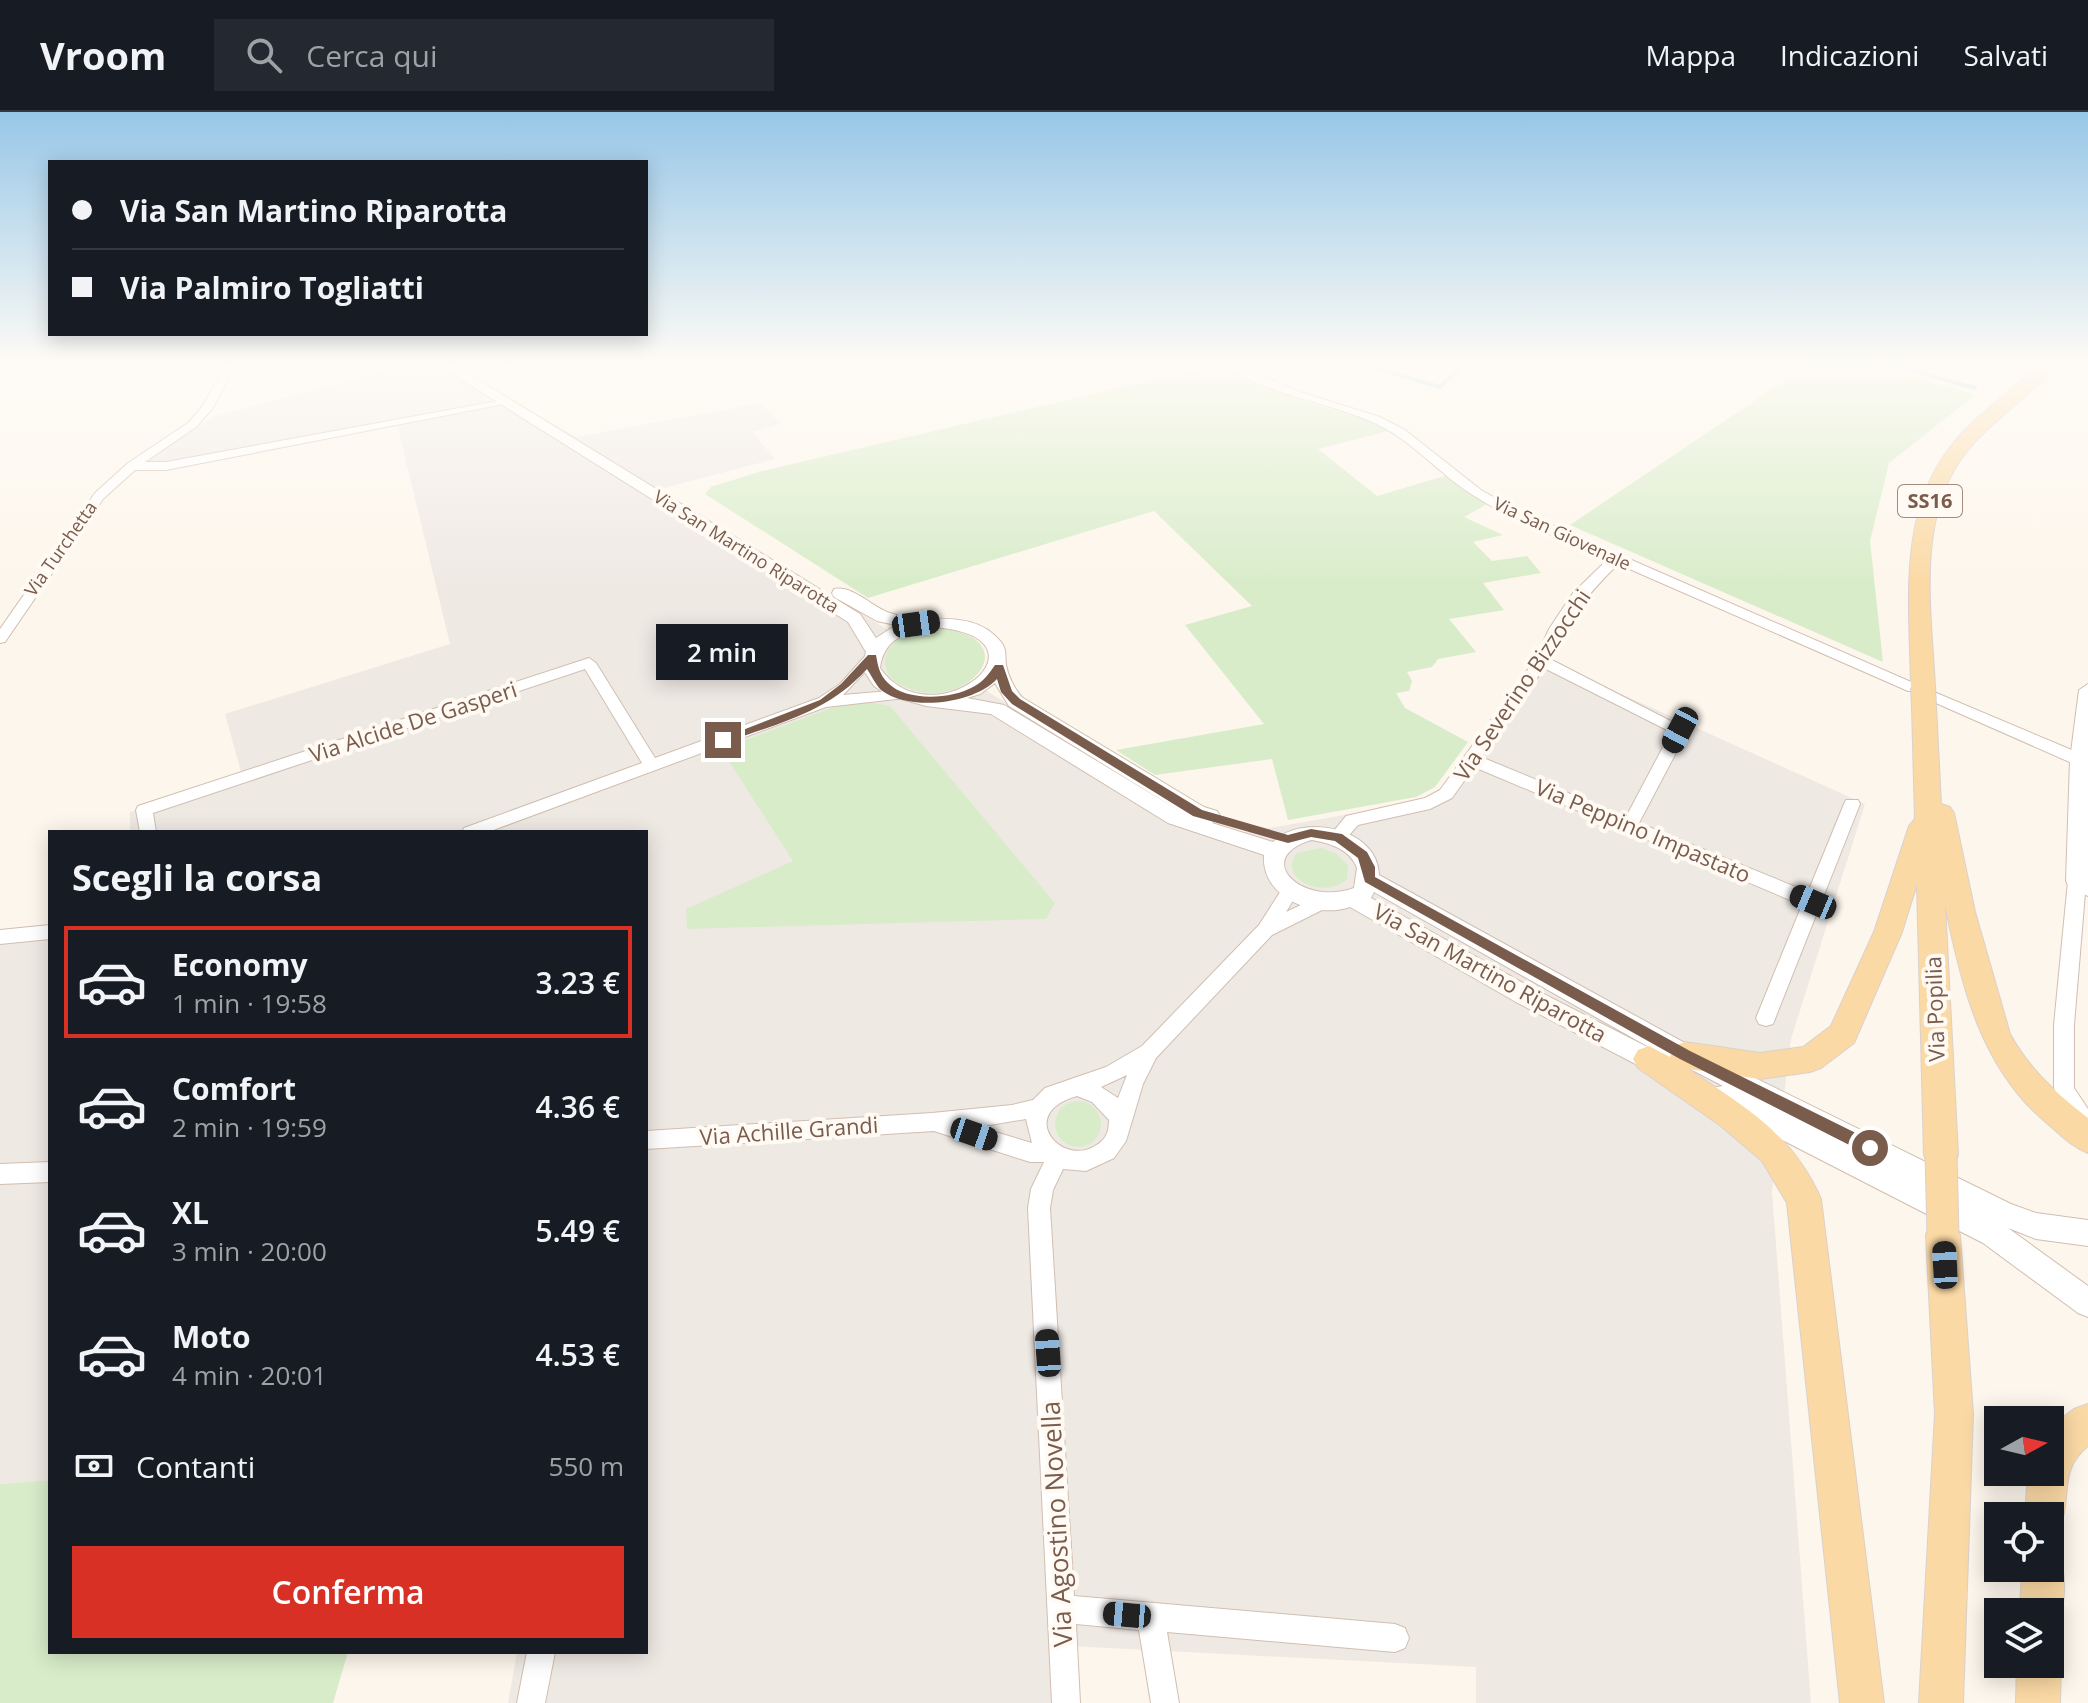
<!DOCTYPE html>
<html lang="it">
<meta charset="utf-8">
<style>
body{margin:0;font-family:"Open Sans",sans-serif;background:#242831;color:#f1f3f6;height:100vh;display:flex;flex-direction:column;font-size:30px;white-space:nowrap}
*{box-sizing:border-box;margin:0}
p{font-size:26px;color:#9ea1a6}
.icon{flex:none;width:44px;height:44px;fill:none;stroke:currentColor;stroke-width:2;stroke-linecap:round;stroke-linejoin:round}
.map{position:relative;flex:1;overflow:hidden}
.sheet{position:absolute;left:48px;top:718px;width:600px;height:824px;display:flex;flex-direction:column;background:#171b24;border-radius:0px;box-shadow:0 4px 20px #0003}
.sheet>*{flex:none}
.banner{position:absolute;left:48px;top:48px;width:600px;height:176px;border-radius:0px;box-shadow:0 4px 20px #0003;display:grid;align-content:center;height:176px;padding:0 24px;background:#171b24}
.needle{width:52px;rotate:82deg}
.buttons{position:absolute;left:1984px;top:1294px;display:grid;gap:16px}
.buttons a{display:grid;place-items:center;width:80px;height:80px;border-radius:0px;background:#171b24;box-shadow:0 4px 20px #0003;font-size:40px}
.end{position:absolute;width:36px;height:36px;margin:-18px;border:10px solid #7a5c4d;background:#fff;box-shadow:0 0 0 4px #fff}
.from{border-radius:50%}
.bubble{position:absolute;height:56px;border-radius:0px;background:#171b24;box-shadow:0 4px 20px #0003;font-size:26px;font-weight:600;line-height:56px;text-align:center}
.car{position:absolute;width:24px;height:48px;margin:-24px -12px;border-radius:10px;box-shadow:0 0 6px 2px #0007;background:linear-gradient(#222 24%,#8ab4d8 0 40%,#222 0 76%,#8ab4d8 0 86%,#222 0)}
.banner b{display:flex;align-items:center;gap:28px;height:76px;font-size:30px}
.banner b+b{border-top:2px solid #363941}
.banner i{width:20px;height:20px;background:#f1f3f6}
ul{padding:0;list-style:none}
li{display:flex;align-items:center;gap:24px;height:112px;margin:0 16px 12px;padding:0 8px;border:4px solid transparent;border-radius:0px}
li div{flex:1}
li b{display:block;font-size:30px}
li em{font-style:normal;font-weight:600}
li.current{border-color:#d93025}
li>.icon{width:72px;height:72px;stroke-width:1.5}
h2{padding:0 24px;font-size:36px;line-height:96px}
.pay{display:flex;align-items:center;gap:20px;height:88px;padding:0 24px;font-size:30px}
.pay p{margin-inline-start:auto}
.cta{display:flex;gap:16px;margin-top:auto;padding:16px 24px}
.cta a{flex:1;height:92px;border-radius:0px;background:#d93025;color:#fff;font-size:32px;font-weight:600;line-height:92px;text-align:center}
header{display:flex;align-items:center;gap:48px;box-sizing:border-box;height:112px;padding:0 40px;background:#171b24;border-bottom:2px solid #363941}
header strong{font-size:38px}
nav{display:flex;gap:44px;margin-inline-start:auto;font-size:28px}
.search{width:560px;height:72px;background:#242831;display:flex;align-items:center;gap:20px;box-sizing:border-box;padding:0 28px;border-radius:0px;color:#9ea1a6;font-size:30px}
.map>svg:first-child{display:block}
.industrial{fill:#efe9e4}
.green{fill:#d8ecc9}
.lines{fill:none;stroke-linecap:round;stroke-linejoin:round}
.stream{stroke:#a5d3da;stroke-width:4}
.minor-casing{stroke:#d1beb0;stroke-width:2}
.tertiary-casing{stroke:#d1beb0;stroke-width:2}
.primary-casing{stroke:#dad1cd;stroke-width:2}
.minor{fill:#fff;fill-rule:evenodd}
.tertiary{fill:#fff;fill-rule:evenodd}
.primary{fill:#fbd9a5;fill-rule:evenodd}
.primary-bridge-far1-casing{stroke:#dad1cd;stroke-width:26;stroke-linecap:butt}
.primary-bridge-casing{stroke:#dad1cd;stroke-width:33;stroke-linecap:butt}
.primary-bridge-far1{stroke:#fbd9a5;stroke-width:24}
.primary-bridge{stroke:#fbd9a5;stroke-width:31}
.route{fill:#7a5c4d}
.labels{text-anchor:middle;stroke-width:8;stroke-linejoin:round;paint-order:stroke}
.far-street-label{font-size:18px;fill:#7a5c4d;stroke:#fffaf3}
.shield{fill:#fffaf3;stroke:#a28b7f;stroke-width:2}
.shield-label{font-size:20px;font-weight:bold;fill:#7a5c4d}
.street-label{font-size:22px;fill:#7a5c4d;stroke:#fffaf3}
.near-street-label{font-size:26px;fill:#7a5c4d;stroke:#fffaf3}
</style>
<header>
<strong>Vroom</strong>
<div class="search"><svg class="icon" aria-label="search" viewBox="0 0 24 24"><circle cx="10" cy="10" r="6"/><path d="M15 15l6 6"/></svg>Cerca qui</div>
<nav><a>Mappa</a><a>Indicazioni</a><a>Salvati</a></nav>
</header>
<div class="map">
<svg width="2088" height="1591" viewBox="0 0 2088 1591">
<rect width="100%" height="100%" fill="#fdf6ec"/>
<path class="industrial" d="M 414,251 L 449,251 L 576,325 L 761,291 L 781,312 L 752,320 L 775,347 L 660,377 L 1084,639 L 1230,723 L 1447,685 L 1546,548 L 1865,692 L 1791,927 L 1772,1080 L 1811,1591 L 1476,1591 L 1476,1555 L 1070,1534 L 1073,1591 L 508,1591 L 517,1540 L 646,1540 L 646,720 L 130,720 L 130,700 L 243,667 L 225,602 L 450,532 L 397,312 L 124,362 L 215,304 Z
M 50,823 L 50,1368 L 0,1372 L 0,828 Z"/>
<path class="green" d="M 1811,251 L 1869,251 L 1975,283 L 1889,351 L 1870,429 L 1883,550 L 1570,413 Z
M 1218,253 L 1297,287 L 1372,310 L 1388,319 L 1318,337 L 1377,384 L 1448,363 L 1487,392 L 1464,405 L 1503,423 L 1473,430 L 1492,449 L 1527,444 L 1541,461 L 1483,471 L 1504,498 L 1449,507 L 1476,540 L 1438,547 L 1432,555 L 1407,560 L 1412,569 L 1409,579 L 1396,581 L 1405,596 L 1468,630 L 1435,675 L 1416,685 L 1288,708 L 1272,647 L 1155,663 L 1116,638 L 1264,612 L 1185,513 L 1252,494 L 1154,399 L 868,486 L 705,382 L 711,375 L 762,359 Z
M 938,516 C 1032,526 966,602 905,575 C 875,562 881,533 908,522 C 918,518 928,517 938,516 Z
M 868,590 L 890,594 L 1055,791 L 1046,807 L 687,817 L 686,797 L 793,749 L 721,637 L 839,593 Z
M 1321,736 L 1337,742 L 1348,753 L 1347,767 C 1326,788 1276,768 1297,741 Z
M1055 1012a23 23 0 1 1 46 0a23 23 0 1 1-46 0Z
M 50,1368 L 50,1540 L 348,1540 L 333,1591 L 0,1591 L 0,1372 Z"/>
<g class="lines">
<path class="stream" d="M 1359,251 L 1440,275 L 1465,251
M 1884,251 L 1975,276"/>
<g class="minor-casing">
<path id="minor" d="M 227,251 L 237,251 L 213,296 L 196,315 L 145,350 L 166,350 L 503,288 L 509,291 L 166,358 L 135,358 L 103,387 L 5,530 L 0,531 L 0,517 L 95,381 L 128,351 L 188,311 L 202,295 Z
M 1219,251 L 1234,251 L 1297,279 L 1380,305 L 1405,318 L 1481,378 L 1515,397 L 1918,573 L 1918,579 L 1908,579 L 1618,452 C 1587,483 1568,506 1550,547 L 1688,618 L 1639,711 L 1808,780 L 1844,692 L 1846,688 L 1858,688 L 1860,692 L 1773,912 L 1766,914 L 1759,912 L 1756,906 L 1802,793 L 1474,655 L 1452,686 L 1430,697 L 1358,713 L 1344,729 L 1332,729 L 1329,725 L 1346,704 L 1425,686 L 1440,678 L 1535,548 L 1549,517 L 1573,481 L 1608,447 C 1564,428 1517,411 1476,385 C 1439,363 1412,327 1372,310 C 1324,289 1263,282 1219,251 ZM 1544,556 L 1671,620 L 1626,705 L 1481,645 Z
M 872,541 L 879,545 L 843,583 L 900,578 L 908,583 L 905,586 L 826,595 L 488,720 L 462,720 L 464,716 L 642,651 L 585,557 L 153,701 L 156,720 L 140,720 L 136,698 L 138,694 L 589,546 L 596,551 L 655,646 L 819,586 L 840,572 L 867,542 Z
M 1934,580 L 2086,644 L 2088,648 L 2080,653 L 2074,652 L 1929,588 L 1929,582 Z
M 2077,762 L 2086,769 L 2074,913 L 2074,976 L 2088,997 L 2088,1021 L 2081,1019 L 2065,999 L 2054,976 L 2054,913 L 2068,769 Z
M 1290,772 L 1299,779 L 1286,800 L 1320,784 L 1329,791 L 1326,796 L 1272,823 L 1156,946 L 1143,972 L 1126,1029 L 1114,1046 L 1086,1059 L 1063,1057 L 1053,1078 L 1050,1096 L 1074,1484 L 1395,1512 L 1405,1516 L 1409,1526 L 1405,1536 L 1395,1540 L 1167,1520 L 1179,1591 L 1151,1591 L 1139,1518 L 1076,1512 L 1080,1591 L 1052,1591 L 1028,1096 L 1031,1077 L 1044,1050 L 1030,1050 L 934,1019 L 646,1037 L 646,1019 L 932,1001 L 1012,993 L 1033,988 L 1045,976 L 1106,955 L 1142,934 L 1259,813 L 1284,774 ZM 1127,963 L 1118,986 L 1101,975 ZM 1077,984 L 1092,990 L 1109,1008 C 1109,1020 1106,1028 1095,1034 C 1060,1055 1016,1001 1077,984 ZM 1026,1007 L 1032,1031 L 978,1015 Z
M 50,813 L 50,827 L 0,832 L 0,818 Z
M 50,1050 L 50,1070 L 0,1072 L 0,1052 Z
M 527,1540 L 555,1540 L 545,1591 L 517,1591 Z"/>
</g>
<g class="tertiary-casing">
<path id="tertiary" d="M 435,251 L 451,251 L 860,502 L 876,526 L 896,513 L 877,509 L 834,485 L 832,481 L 834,477 C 853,473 873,496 890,501 C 927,514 972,494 1001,530 C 1007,537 1005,545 1006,553 C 1008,564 1015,578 1023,586 L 1204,695 L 1217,699 L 1220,704 L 1212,711 L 1273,730 C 1301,701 1378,715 1379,763 L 1694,936 L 2011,1092 L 2036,1101 L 2088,1108 L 2088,1134 L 2036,1127 L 2008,1116 L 2088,1174 L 2088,1205 L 2078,1201 L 1983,1131 L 1712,992 L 1708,984 L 1712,976 L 1723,974 L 1671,947 L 1674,954 L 1671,961 L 1662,964 L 1653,961 L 1516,890 L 1350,795 C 1315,807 1261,786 1264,743 L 1168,711 L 991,602 L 926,594 L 887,583 L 874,574 L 862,556 L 866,540 L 848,510 ZM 934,515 C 1062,526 933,631 880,556 C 884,525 908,520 934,515 ZM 995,571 L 1009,594 L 1183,701 L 1004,593 L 967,586 L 980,582 ZM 1311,728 C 1330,731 1350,737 1357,756 L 1354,776 C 1303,795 1251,747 1311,728 ZM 1374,780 L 1663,943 L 1532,876 L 1371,786 Z
M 2088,572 L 2088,784 L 2069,775 L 2066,769 L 2070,648 L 2079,578 Z"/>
</g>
<g class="primary-casing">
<path id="primary" d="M 2041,251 L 2059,251 C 2034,281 1999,303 1973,332 C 1914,396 1931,495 1935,575 L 1931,580 L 1915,580 L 1911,575 C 1910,494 1897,402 1951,334 C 1977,302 2011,279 2041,251 Z
M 1924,586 L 1932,589 L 1936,594 L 1941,692 L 1950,695 L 1954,701 L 1975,800 L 2010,922 C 2029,957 2057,982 2088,1006 L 2088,1041 C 2072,1035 2061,1023 2048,1012 C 1982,958 1961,874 1945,792 L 1958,1043 L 1953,1054 L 1941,1058 L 1929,1054 L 1924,1043 L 1917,772 L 1902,820 L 1854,931 L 1821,956 L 1810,960 L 1760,967 L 1688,957 C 1745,995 1792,1021 1821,1087 L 1884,1591 L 1840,1591 L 1787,1091 L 1762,1049 L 1721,1014 L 1638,956 L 1633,947 L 1638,938 L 1649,934 L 1670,945 L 1674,934 L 1685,930 L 1760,941 L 1803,935 L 1831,914 L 1874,820 L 1909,714 L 1915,707 L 1912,594 L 1916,589 Z
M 1943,1107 L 1955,1111 L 1960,1123 L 1973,1302 L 1963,1591 L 1919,1591 L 1935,1302 L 1926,1123 L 1931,1111 Z
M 2088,1292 L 2088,1334 C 2057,1359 2073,1386 2059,1418 L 2050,1422 L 2050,1404 L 2025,1404 L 2028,1360 L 2050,1360 L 2050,1315 L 2074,1297 Z
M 2050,1438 L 2058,1441 C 2067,1464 2066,1492 2056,1515 L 2050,1518 L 2050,1500 L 2020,1500 L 2022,1456 L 2050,1456 Z
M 2050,1535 L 2055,1536 L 2061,1552 L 2060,1591 L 2016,1591 L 2017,1552 L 2050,1552 Z"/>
</g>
<use href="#minor" class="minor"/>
<use href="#tertiary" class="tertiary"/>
<use href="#primary" class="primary"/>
<g class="primary-bridge-far1-casing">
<path id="primary-bridge-far1" d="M 1923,575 L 1924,594"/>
</g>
<g class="primary-bridge-casing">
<path id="primary-bridge" d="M 1941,1043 L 1943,1122"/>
</g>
<use href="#primary-bridge-far1" class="primary-bridge-far1"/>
<use href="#primary-bridge" class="primary-bridge"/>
</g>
<linearGradient id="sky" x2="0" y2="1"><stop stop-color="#97c7e8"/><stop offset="0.53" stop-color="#fefbf6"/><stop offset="1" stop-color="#fefbf6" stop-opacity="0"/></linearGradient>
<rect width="2088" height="474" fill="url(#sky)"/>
<path class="route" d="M 868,543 L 876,543 C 878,554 879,562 888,571 C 906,590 952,587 973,575 C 983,570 989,562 995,553 L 1003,553 L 1012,579 L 1020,587 L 1202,698 L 1288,723 L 1311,717 L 1342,722 L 1367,740 L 1375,755 L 1375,765 L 1690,939 L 1876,1031 L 1876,1041 L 1865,1041 L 1680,947 L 1365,770 L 1358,746 L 1335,729 L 1311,725 L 1288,731 L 1193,704 L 1012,592 L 1001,580 L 997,567 C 974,592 909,600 881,578 C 876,573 871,563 867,557 C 827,601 781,610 727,630 L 717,628 L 820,588 L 841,572 Z"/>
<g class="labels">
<g class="far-street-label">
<text transform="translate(1562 422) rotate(25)" y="6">Via San Giovenale</text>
<text transform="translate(61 437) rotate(-55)" y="6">Via Turchetta</text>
<text transform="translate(746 440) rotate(32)" y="6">Via San Martino Riparotta</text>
</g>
<rect class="shield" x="1898" y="373" width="64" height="32" rx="6"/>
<g class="shield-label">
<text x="1930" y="396">SS16</text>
</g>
<g class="street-label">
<text transform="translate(1522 573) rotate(-56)" y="8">Via Severino Bizzocchi</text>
<text transform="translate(413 610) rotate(-18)" y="8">Via Alcide De Gasperi</text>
<text transform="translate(1643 719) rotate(23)" y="8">Via Peppino Impastato</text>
<text transform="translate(1490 861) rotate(29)" y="8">Via San Martino Riparotta</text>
<text transform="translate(1935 897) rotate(-92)" y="8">Via Popilia</text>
<text transform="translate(789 1019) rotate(-4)" y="8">Via Achille Grandi</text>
</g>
<g class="near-street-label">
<text transform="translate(1057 1412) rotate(-93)" y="9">Via Agostino Novella</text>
</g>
</g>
</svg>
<div class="buttons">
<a><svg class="needle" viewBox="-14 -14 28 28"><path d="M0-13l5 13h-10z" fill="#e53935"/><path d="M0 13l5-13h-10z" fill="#9ea1a6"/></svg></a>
<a><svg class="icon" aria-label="locate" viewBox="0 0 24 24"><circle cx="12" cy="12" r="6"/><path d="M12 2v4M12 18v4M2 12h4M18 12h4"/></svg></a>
<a><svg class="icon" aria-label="layers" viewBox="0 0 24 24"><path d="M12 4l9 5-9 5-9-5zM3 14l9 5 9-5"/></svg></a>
</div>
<i class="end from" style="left:1870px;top:1036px"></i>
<i class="end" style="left:723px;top:628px"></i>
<div class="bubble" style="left:656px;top:512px;width:132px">2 min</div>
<i class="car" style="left:916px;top:512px;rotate:82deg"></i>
<i class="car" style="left:1680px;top:618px;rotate:208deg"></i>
<i class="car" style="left:1813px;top:790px;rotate:293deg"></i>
<i class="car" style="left:974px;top:1022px;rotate:109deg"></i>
<i class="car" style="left:1945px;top:1153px;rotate:357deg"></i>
<i class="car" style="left:1048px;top:1241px;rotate:356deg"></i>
<i class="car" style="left:1127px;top:1503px;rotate:275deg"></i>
<div class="banner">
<b><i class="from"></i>Via San Martino Riparotta</b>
<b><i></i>Via Palmiro Togliatti</b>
</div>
<section class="sheet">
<h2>Scegli la corsa</h2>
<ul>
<li class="current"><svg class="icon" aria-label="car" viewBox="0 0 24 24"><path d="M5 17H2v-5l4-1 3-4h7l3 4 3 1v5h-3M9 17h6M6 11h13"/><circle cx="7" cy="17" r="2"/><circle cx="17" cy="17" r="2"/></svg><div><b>Economy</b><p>1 min · 19:58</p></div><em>3.23 €</em></li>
<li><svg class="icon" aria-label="car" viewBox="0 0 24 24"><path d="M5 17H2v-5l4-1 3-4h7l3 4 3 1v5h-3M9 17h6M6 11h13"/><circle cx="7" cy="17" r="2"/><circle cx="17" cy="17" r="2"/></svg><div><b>Comfort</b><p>2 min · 19:59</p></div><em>4.36 €</em></li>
<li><svg class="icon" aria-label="car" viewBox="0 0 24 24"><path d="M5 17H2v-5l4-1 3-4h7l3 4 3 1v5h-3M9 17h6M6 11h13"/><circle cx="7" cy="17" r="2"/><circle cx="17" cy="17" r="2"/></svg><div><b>XL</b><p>3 min · 20:00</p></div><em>5.49 €</em></li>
<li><svg class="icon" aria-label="car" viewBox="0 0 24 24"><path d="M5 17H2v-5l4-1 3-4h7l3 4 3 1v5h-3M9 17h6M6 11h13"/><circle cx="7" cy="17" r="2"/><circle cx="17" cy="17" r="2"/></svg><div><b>Moto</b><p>4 min · 20:01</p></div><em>4.53 €</em></li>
</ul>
<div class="pay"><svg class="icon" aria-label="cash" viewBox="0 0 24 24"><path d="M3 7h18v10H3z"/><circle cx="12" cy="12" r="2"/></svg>Contanti<p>550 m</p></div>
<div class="cta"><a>Conferma</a></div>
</section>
</div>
